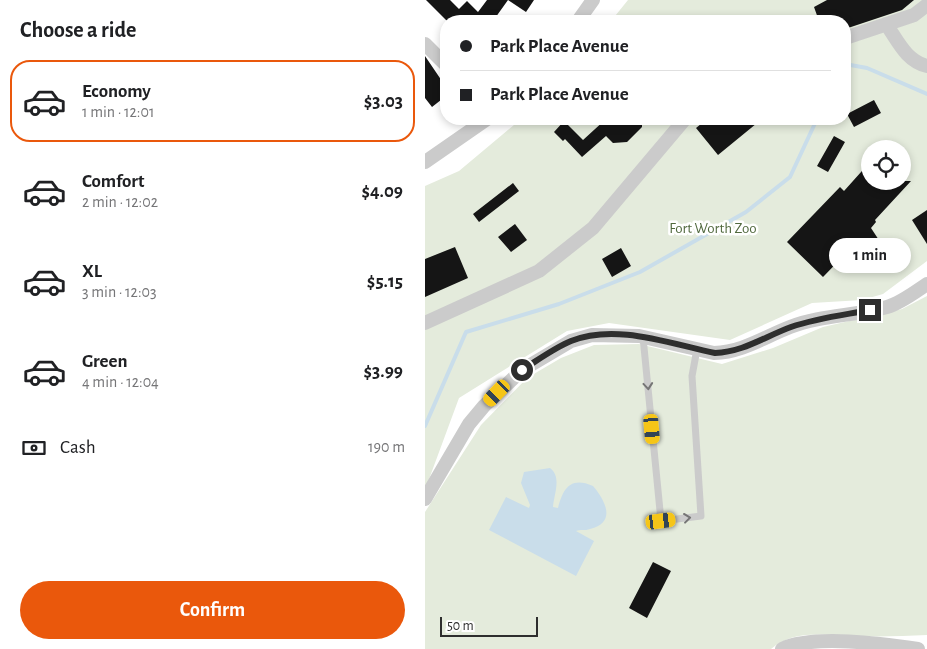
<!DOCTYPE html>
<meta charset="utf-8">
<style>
body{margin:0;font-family:"Alegreya Sans",sans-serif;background:#f6f6f6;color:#202124;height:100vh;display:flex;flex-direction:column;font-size:19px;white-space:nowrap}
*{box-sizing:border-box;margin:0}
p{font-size:16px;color:#757577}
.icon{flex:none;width:28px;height:28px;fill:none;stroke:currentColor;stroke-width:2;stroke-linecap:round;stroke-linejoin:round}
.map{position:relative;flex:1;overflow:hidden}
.drawer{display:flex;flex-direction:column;background:#fff;width:425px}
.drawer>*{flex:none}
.hud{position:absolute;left:15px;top:15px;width:411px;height:110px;border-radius:20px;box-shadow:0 2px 8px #0003;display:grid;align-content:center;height:110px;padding:0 20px;background:#fff}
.fabs{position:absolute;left:436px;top:140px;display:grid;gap:10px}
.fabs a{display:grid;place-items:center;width:50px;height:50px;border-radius:50%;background:#fff;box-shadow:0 2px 8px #0003;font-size:25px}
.scale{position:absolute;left:15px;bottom:12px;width:98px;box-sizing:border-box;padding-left:5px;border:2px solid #2e2e2e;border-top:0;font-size:14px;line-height:18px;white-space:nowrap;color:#2e2e2e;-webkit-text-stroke:4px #fff;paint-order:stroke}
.end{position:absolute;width:22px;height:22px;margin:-11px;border:6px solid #2e2e2e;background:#fff;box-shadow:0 0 0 2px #fff}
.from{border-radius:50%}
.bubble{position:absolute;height:35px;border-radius:18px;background:#fff;box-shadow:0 2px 8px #0003;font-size:16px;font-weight:600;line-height:35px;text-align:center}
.car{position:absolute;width:15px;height:30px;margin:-15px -8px;border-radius:6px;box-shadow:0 0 4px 1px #0007;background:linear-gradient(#f5c518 24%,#345 0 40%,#f5c518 0 76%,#345 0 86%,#f5c518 0)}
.hud b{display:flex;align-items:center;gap:18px;height:48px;font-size:19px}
.hud b+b{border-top:1px solid #e0e0e0}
.hud i{width:12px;height:12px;background:#202124}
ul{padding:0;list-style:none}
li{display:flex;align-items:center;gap:15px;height:82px;margin:0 10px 8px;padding:0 10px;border:2px solid transparent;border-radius:20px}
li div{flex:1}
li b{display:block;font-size:19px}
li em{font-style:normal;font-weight:600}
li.active{border-color:#ea580c}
li>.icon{width:45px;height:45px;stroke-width:1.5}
h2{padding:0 20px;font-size:22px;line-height:60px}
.pay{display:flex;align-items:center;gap:12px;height:55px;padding:0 20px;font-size:19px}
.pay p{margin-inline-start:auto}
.cta{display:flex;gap:10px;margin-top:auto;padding:10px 20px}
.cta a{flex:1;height:58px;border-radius:30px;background:#ea580c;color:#fff;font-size:20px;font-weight:600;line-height:58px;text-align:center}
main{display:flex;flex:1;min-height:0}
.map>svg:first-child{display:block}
.green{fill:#e4ebdc;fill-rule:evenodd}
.water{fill:#c9ddea}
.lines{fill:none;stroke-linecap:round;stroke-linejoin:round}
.stream{stroke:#c9ddea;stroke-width:4}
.building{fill:#151515}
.lane{stroke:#cbcbcb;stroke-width:7}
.street{stroke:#cbcbcb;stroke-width:14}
.oneway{stroke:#757575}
.route{stroke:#2e2e2e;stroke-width:6}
.labels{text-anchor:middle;stroke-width:5;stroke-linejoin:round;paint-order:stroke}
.park-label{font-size:15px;fill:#50683d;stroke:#fff}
</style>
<main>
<section class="drawer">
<h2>Choose a ride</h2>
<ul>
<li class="active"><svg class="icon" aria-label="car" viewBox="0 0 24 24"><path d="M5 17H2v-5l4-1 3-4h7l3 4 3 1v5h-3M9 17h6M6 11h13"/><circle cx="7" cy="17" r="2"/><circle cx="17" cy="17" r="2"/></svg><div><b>Economy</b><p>1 min · 12:01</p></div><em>$3.03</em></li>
<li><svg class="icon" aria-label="car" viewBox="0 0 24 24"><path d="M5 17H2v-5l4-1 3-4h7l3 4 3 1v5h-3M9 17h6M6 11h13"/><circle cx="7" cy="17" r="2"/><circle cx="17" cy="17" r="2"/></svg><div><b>Comfort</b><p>2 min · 12:02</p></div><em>$4.09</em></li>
<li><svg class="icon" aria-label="car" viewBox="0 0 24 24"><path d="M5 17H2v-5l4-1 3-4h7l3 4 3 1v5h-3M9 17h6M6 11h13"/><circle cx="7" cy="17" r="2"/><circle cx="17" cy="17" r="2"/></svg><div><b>XL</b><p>3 min · 12:03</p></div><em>$5.15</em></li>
<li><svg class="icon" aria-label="car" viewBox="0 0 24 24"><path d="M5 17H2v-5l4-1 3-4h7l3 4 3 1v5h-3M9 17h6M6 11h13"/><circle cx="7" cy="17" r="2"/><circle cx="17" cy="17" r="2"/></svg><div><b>Green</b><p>4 min · 12:04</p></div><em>$3.99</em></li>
</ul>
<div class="pay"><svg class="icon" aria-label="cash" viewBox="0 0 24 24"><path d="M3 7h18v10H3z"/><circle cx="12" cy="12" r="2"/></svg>Cash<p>190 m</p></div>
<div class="cta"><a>Confirm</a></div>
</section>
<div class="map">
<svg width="502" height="649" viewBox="0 0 502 649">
<rect width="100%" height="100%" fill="#fff"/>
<path class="green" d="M 203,0 L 502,0 L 502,261 L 458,294 L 437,300 L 387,303 L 305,340 L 184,323 L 142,331 L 34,398 L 0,490 L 0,186 L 34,171 L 96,119 L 420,119 L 420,21 L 186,21 ZM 445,149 L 478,149 L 478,181 L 445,181 Z
M 502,296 L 502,635 C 479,636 455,637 432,636 C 402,636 370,628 346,649 L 0,649 L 0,512 L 56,425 L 102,378 L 136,358 L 169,345 L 214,344 L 297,364 L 348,348 L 398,327 L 477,309 Z"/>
<path class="water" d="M 125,468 C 137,477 129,494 128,507 L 133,508 C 138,489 145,476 168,486 C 179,499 193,522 165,529 C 160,531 155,529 151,531 L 169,541 L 151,576 L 64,530 L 81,497 L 104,508 L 105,505 L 96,483 L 99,472 Z"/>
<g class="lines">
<path class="stream" d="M 420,64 L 442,68 L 502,94
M 0,426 L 41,332 L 134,304 L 215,272 L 321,212 L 365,177 L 392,119"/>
</g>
<path class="building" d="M 1,0 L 25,0 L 34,9 L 42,1 L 53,12 L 62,0 L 109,0 L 101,12 L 83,0 L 68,21 L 22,21 Z
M 402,0 L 489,0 L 477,10 L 420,29 L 420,21 L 394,21 L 389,7 Z
M 0,56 L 21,87 L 21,96 L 7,107 L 0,98 Z
M 449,100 L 456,113 L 429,127 L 422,114 Z
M 181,119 L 217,119 L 217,127 L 202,142 L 188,143 L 181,136 L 157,157 L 140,139 L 138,141 L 129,132 L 139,121 L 158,140 Z
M 282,119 L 337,119 L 293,155 L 271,128 Z
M 409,136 L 420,142 L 403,172 L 392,166 Z
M 445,162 L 445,181 L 486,181 L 450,220 L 451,222 L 446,228 L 467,260 L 447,273 L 429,245 L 398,277 L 362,242 L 415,187 L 419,191 Z
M 88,183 L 94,191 L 54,222 L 48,214 Z
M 502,210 L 502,244 L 487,220 Z
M 90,224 L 102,240 L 86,252 L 73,237 Z
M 30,247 L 43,278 L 0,297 L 0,259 Z
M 196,248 L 206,266 L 187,277 L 177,259 Z
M 228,562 L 246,571 L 222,618 L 204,608 Z"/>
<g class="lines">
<path class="lane" d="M 218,337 L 236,521 L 276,516 L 267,376 L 272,349"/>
<path class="street" d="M 153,21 L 168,0
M 461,24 C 473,41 481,61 502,66
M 420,38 L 489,15 L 502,5
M 0,44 L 21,65
M 0,162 L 62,119
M 0,323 L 114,271 L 168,228 L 260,119
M 0,499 L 44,424 L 59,406 L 97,370 L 146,341 L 167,335 L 214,336 L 289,353 C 318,352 339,337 365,327 C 396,315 430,316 462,307 C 476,303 490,292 502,284
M 357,649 C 388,634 459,644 493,649"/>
</g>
<defs><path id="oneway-chevron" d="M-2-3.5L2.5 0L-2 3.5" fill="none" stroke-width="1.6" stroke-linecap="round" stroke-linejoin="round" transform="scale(1.25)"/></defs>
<g class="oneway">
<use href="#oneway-chevron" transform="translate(223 386) rotate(85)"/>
<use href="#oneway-chevron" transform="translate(262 518) rotate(-7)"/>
</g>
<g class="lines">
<path class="route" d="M 97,370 C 113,360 129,348 146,341 C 191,323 245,344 290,353 C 318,352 339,337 366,327 C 392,318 419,315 445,310"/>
</g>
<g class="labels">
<g class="park-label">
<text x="288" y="233">Fort Worth Zoo</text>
</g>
</g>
</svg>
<div class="fabs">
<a><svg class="icon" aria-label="locate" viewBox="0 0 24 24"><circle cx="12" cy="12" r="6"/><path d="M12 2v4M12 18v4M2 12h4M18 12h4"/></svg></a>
</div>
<div class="scale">50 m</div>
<i class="end from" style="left:97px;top:370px"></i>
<i class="end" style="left:445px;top:310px"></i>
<div class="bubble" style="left:404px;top:238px;width:82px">1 min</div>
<i class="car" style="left:72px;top:393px;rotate:224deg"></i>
<i class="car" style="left:227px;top:429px;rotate:175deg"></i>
<i class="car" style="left:236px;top:521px;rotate:83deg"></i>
<div class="hud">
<b><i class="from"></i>Park Place Avenue</b>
<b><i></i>Park Place Avenue</b>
</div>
</div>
</main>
